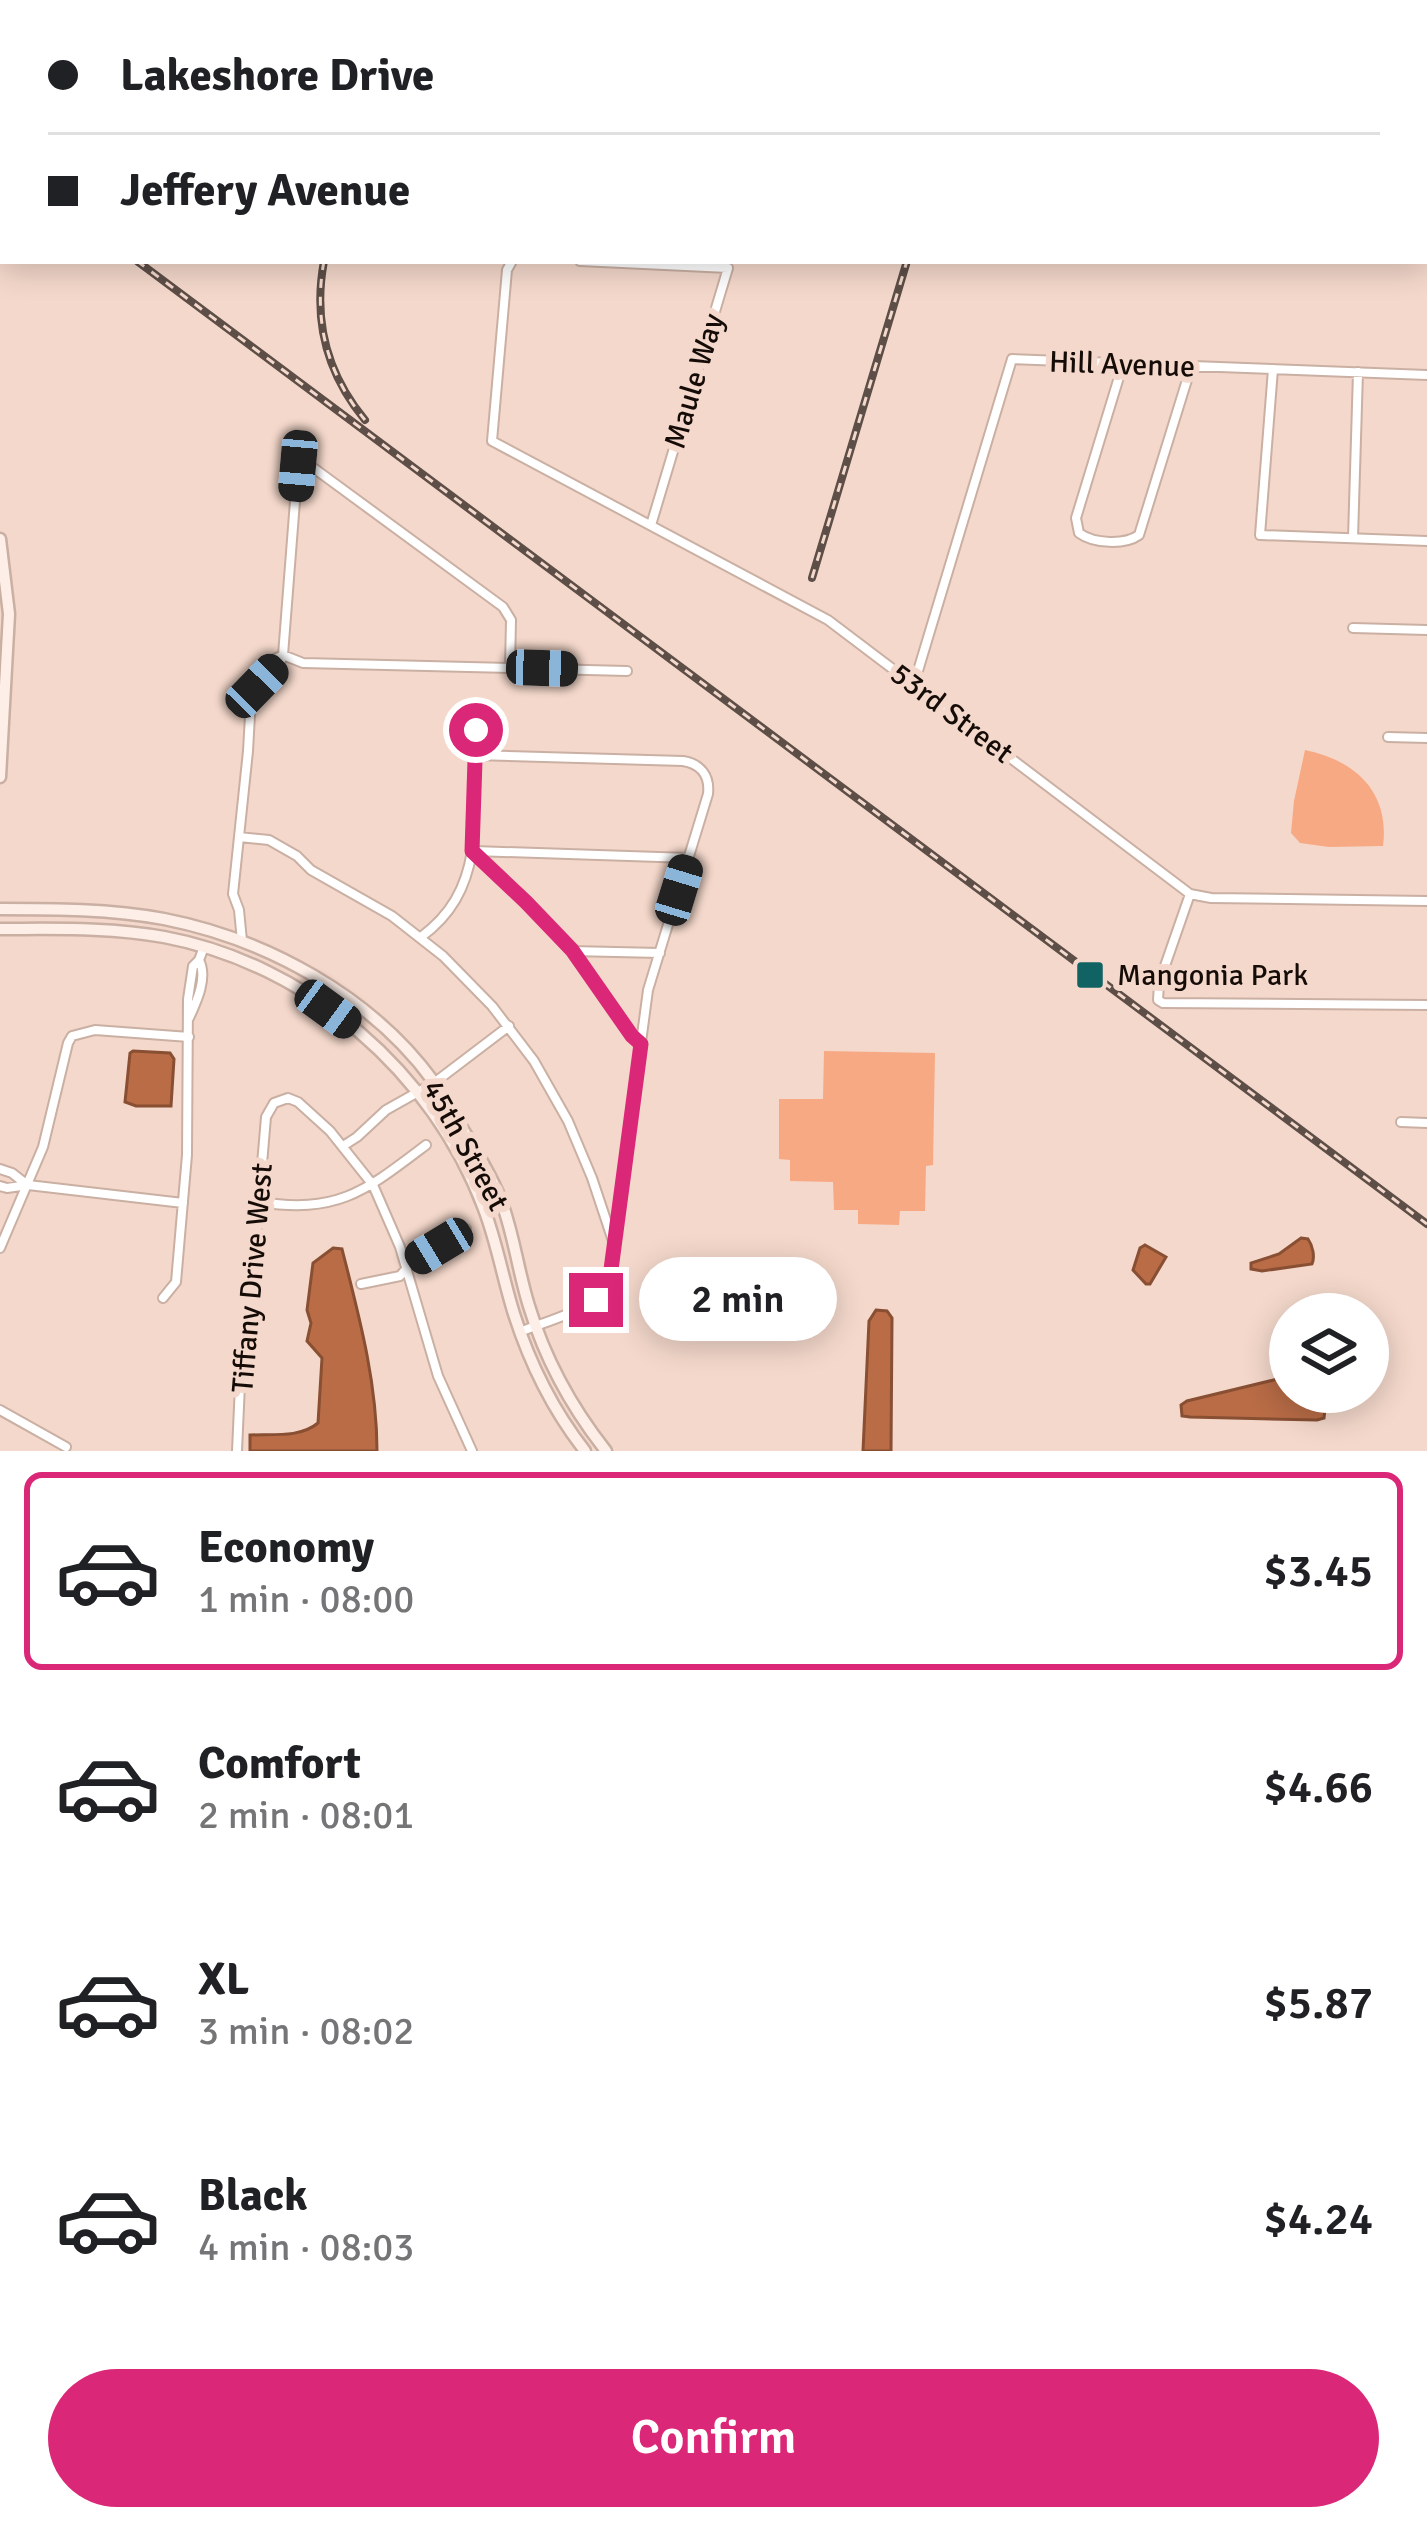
<!DOCTYPE html>
<meta charset="utf-8">
<style>
body{margin:0;font-family:Signika,sans-serif;background:#f6f6f6;color:#202124;height:100vh;display:flex;flex-direction:column;font-size:45px;white-space:nowrap}
*{box-sizing:border-box;margin:0}
p{font-size:39px;color:#757577}
.icon{flex:none;width:66px;height:66px;fill:none;stroke:currentColor;stroke-width:2;stroke-linecap:round;stroke-linejoin:round}
.map{position:relative;height:1451px;overflow:hidden}
.sheet{display:flex;flex-direction:column;background:#fff;flex:1}
.sheet>*{flex:none}
.guide{position:absolute;left:0px;top:0px;width:1428px;height:264px;box-shadow:0 6px 30px #0003;display:grid;align-content:center;height:264px;padding:0 48px;background:#fff}
.controls{position:absolute;left:1269px;top:1293px;display:grid;gap:24px}
.controls a{display:grid;place-items:center;width:120px;height:120px;border-radius:50%;background:#fff;box-shadow:0 6px 30px #0003;font-size:60px}
.end{position:absolute;width:54px;height:54px;margin:-27px;border:15px solid #db2777;background:#fff;box-shadow:0 0 0 6px #fff}
.from{border-radius:50%}
.bubble{position:absolute;height:84px;border-radius:42px;background:#fff;box-shadow:0 6px 30px #0003;font-size:39px;font-weight:600;line-height:84px;text-align:center}
.car{position:absolute;width:36px;height:72px;margin:-36px -18px;border-radius:15px;box-shadow:0 0 9px 3px #0007;background:linear-gradient(#222 24%,#8ab4d8 0 40%,#222 0 76%,#8ab4d8 0 86%,#222 0)}
.guide b{display:flex;align-items:center;gap:42px;height:114px;font-size:45px}
.guide b+b{border-top:3px solid #e0e0e0}
.guide i{width:30px;height:30px;background:#202124}
ul{padding:21px 0 0;list-style:none}
li{display:flex;align-items:center;gap:36px;height:198px;margin:0 24px 18px;padding:0 24px;border:6px solid transparent;border-radius:18px}
li div{flex:1}
li b{display:block;font-size:45px}
li em{font-style:normal;font-weight:600}
li.current{border-color:#db2777}
li>.icon{width:108px;height:108px;stroke-width:1.5}
.action{display:flex;gap:24px;margin-top:auto;padding:24px 48px}
.action a{flex:1;height:138px;border-radius:72px;background:#db2777;color:#fff;font-size:48px;font-weight:600;line-height:138px;text-align:center}
.map>svg:first-child{display:block}
.green{fill:#f7a983}
.water{fill:#b96c46;stroke:#884f33;stroke-width:3}
.lines{fill:none;stroke-linecap:round;stroke-linejoin:round}
.street-casing{stroke:#caafa3;stroke-width:12}
.secondary-casing{stroke:#caafa3;stroke-width:15}
.street{stroke:#fff;stroke-width:8}
.secondary{stroke:#fdefe8;stroke-width:10}
.rail-casing{stroke:#5d4e47;stroke-width:8}
.rail{stroke:#f4d8cb;stroke-width:3;stroke-dasharray:9;stroke-linecap:butt}
.route{stroke:#db2777;stroke-width:15}
.poi-dot{fill:#116263;stroke:#f4d8cb;stroke-width:4.5}
.labels{text-anchor:middle;stroke-width:12;stroke-linejoin:round;paint-order:stroke}
.street-label{font-size:30px;fill:#150c08;stroke:#f4d8cb}
.poi-label{font-size:30px;fill:#150c08;stroke:#f4d8cb;text-anchor:start}
</style>
<div class="map">
<svg width="1427" height="1451" viewBox="0 0 1427 1451">
<rect width="100%" height="100%" fill="#f4d8cb"/>
<path class="green" d="M 1305,750 C 1355,760 1390,792 1383,846 L 1329,847 L 1300,843 L 1291,833 L 1294,801 Z
M 824,1051 L 935,1053 L 933,1165 L 926,1166 L 925,1211 L 900,1211 L 899,1225 L 858,1224 L 858,1210 L 834,1210 L 833,1182 L 790,1181 L 790,1160 L 779,1159 L 779,1099 L 823,1099 Z"/>
<path class="water" d="M 133,1051 L 170,1053 L 174,1059 L 171,1106 L 136,1106 L 125,1102 L 130,1053 Z
M 1301,1238 L 1308,1239 C 1313,1246 1315,1257 1312,1264 L 1262,1271 L 1251,1269 L 1251,1263 L 1279,1254 Z
M 1145,1245 L 1166,1257 L 1150,1284 L 1146,1284 L 1133,1270 L 1140,1248 Z
M 333,1248 L 342,1249 C 359,1316 377,1382 377,1451 L 250,1451 L 250,1435 C 273,1434 300,1438 318,1423 L 322,1358 L 307,1341 L 311,1323 L 307,1310 L 313,1263 Z
M 876,1310 L 887,1311 L 892,1318 L 891,1451 L 863,1451 L 869,1321 Z
M 1290,1376 L 1290,1392 L 1327,1392 L 1324,1418 L 1317,1420 L 1190,1417 L 1182,1416 L 1181,1405 L 1187,1401 Z"/>
<g class="lines">
<g class="street-casing">
<path id="street" d="M 520,3 L 520,0
M 1179,3 L 1179,0
M 1248,3 L 1248,0
M 1425,73 L 1427,73
M 1425,160 L 1427,160
M 512,261 L 507,270 L 492,441 L 828,620 L 1190,894 L 1211,898 L 1427,901
M 580,261 L 728,268 L 651,525
M 1123,364 L 1076,518 L 1079,533 C 1094,544 1125,545 1139,535 L 1191,367
M 1273,369 L 1260,535 L 1427,541
M 298,467 L 315,469 L 503,607 L 511,620 L 510,667
M 1353,538 L 1358,372
M 1353,628 L 1427,630
M 283,655 L 303,663 L 627,671
M 914,684 L 1012,359 L 1427,375
M 253,693 L 280,663 L 283,655 L 299,450
M 1388,737 L 1427,738
M 475,755 L 683,761 C 701,764 710,776 708,794 L 648,990 L 609,1282 C 596,1310 548,1320 520,1332
M 239,837 L 269,840 L 297,856 L 311,870 L 392,916 L 443,956 L 492,1006 L 534,1061 L 568,1121 L 592,1178 L 614,1244
M 472,851 L 526,902 L 571,951 L 632,1036 L 640,1043
M 474,851 L 689,858
M 1190,894 L 1159,983 L 1158,1000 L 1163,1003 L 1427,1005
M 421,937 C 451,915 466,888 472,851 L 477,706
M 242,941 L 239,910 L 233,894 L 248,751 L 252,679 L 258,667 L 283,655
M 571,951 L 660,953
M 189,1018 C 197,1001 208,977 199,960
M 1401,1122 L 1427,1123
M 343,1146 L 357,1137 L 386,1110 L 434,1083 L 509,1026
M 0,1169 L 12,1173 L 26,1184
M 0,1186 L 7,1188 L 28,1185 L 183,1203
M 259,1202 C 339,1214 365,1191 426,1145
M 0,1248 L 43,1147 L 68,1043 L 72,1036 L 95,1030 L 189,1037
M 361,1284 L 400,1276 L 412,1262 L 466,1229
M 163,1298 L 176,1282 L 187,1155 L 188,999 L 193,966 L 199,960 L 204,947
M 0,1410 L 66,1447
M 237,1451 L 241,1362 L 252,1282 L 266,1117 L 274,1103 L 288,1098 L 298,1102 L 330,1131 L 373,1185 L 400,1247 L 438,1376 L 472,1451"/>
</g>
<g class="secondary-casing">
<path id="secondary" d="M 0,539 L 9,614 L 0,777
M 0,909 C 55,909 110,909 164,919 C 266,939 371,996 433,1081 C 443,1096 452,1113 462,1128 C 476,1151 491,1175 501,1200 C 514,1235 518,1271 529,1306 C 545,1359 572,1408 606,1451
M 0,929 C 54,929 110,927 164,937 C 308,964 433,1072 484,1209 C 497,1243 503,1279 514,1314 C 530,1364 552,1409 585,1451"/>
</g>
<use href="#street" class="street"/>
<use href="#secondary" class="secondary"/>
<g class="rail-casing">
<path id="rail" d="M 505,3 L 505,0
M 826,3 L 827,0
M 856,3 L 857,0
M 879,3 L 879,0
M 0,101 L 3,101
M 0,158 L 3,160
M 137,261 L 1427,1224
M 324,261 C 313,320 327,374 365,420
M 812,578 L 907,261"/>
</g>
<use href="#rail" class="rail"/>
</g>
<g class="lines">
<path class="route" d="M 476,730 L 472,851 L 526,902 L 572,950 L 632,1036 L 641,1044 L 610,1277 L 607,1287 L 596,1300"/>
</g>
<rect class="poi-dot" x="1075" y="960" width="30" height="30" rx="6"/>
<g class="labels">
<g class="street-label">
<text transform="translate(1122 364) rotate(2)" y="10">Hill Avenue</text>
<text transform="translate(694 381) rotate(-73)" y="10">Maule Way</text>
<text transform="translate(952 713) rotate(37)" y="10">53rd Street</text>
<text transform="translate(466 1145) rotate(61)" y="10">45th Street</text>
<text transform="translate(252 1278) rotate(-85)" y="10">Tiffany Drive West</text>
</g>
<g class="poi-label">
<text x="1117" y="985">Mangonia Park</text>
</g>
</g>
</svg>
<div class="controls">
<a><svg class="icon" aria-label="layers" viewBox="0 0 24 24"><path d="M12 4l9 5-9 5-9-5zM3 14l9 5 9-5"/></svg></a>
</div>
<i class="end from" style="left:476px;top:730px"></i>
<i class="end" style="left:596px;top:1300px"></i>
<div class="bubble" style="left:639px;top:1257px;width:198px">2 min</div>
<i class="car" style="left:298px;top:466px;rotate:185deg"></i>
<i class="car" style="left:542px;top:668px;rotate:92deg"></i>
<i class="car" style="left:257px;top:686px;rotate:44deg"></i>
<i class="car" style="left:679px;top:890px;rotate:17deg"></i>
<i class="car" style="left:328px;top:1009px;rotate:126deg"></i>
<i class="car" style="left:439px;top:1246px;rotate:239deg"></i>
<div class="guide">
<b><i class="from"></i>Lakeshore Drive</b>
<b><i></i>Jeffery Avenue</b>
</div>
</div>
<section class="sheet">
<ul>
<li class="current"><svg class="icon" aria-label="car" viewBox="0 0 24 24"><path d="M5 17H2v-5l4-1 3-4h7l3 4 3 1v5h-3M9 17h6M6 11h13"/><circle cx="7" cy="17" r="2"/><circle cx="17" cy="17" r="2"/></svg><div><b>Economy</b><p>1 min · 08:00</p></div><em>$3.45</em></li>
<li><svg class="icon" aria-label="car" viewBox="0 0 24 24"><path d="M5 17H2v-5l4-1 3-4h7l3 4 3 1v5h-3M9 17h6M6 11h13"/><circle cx="7" cy="17" r="2"/><circle cx="17" cy="17" r="2"/></svg><div><b>Comfort</b><p>2 min · 08:01</p></div><em>$4.66</em></li>
<li><svg class="icon" aria-label="car" viewBox="0 0 24 24"><path d="M5 17H2v-5l4-1 3-4h7l3 4 3 1v5h-3M9 17h6M6 11h13"/><circle cx="7" cy="17" r="2"/><circle cx="17" cy="17" r="2"/></svg><div><b>XL</b><p>3 min · 08:02</p></div><em>$5.87</em></li>
<li><svg class="icon" aria-label="car" viewBox="0 0 24 24"><path d="M5 17H2v-5l4-1 3-4h7l3 4 3 1v5h-3M9 17h6M6 11h13"/><circle cx="7" cy="17" r="2"/><circle cx="17" cy="17" r="2"/></svg><div><b>Black</b><p>4 min · 08:03</p></div><em>$4.24</em></li>
</ul>
<div class="action"><a>Confirm</a></div>
</section>
